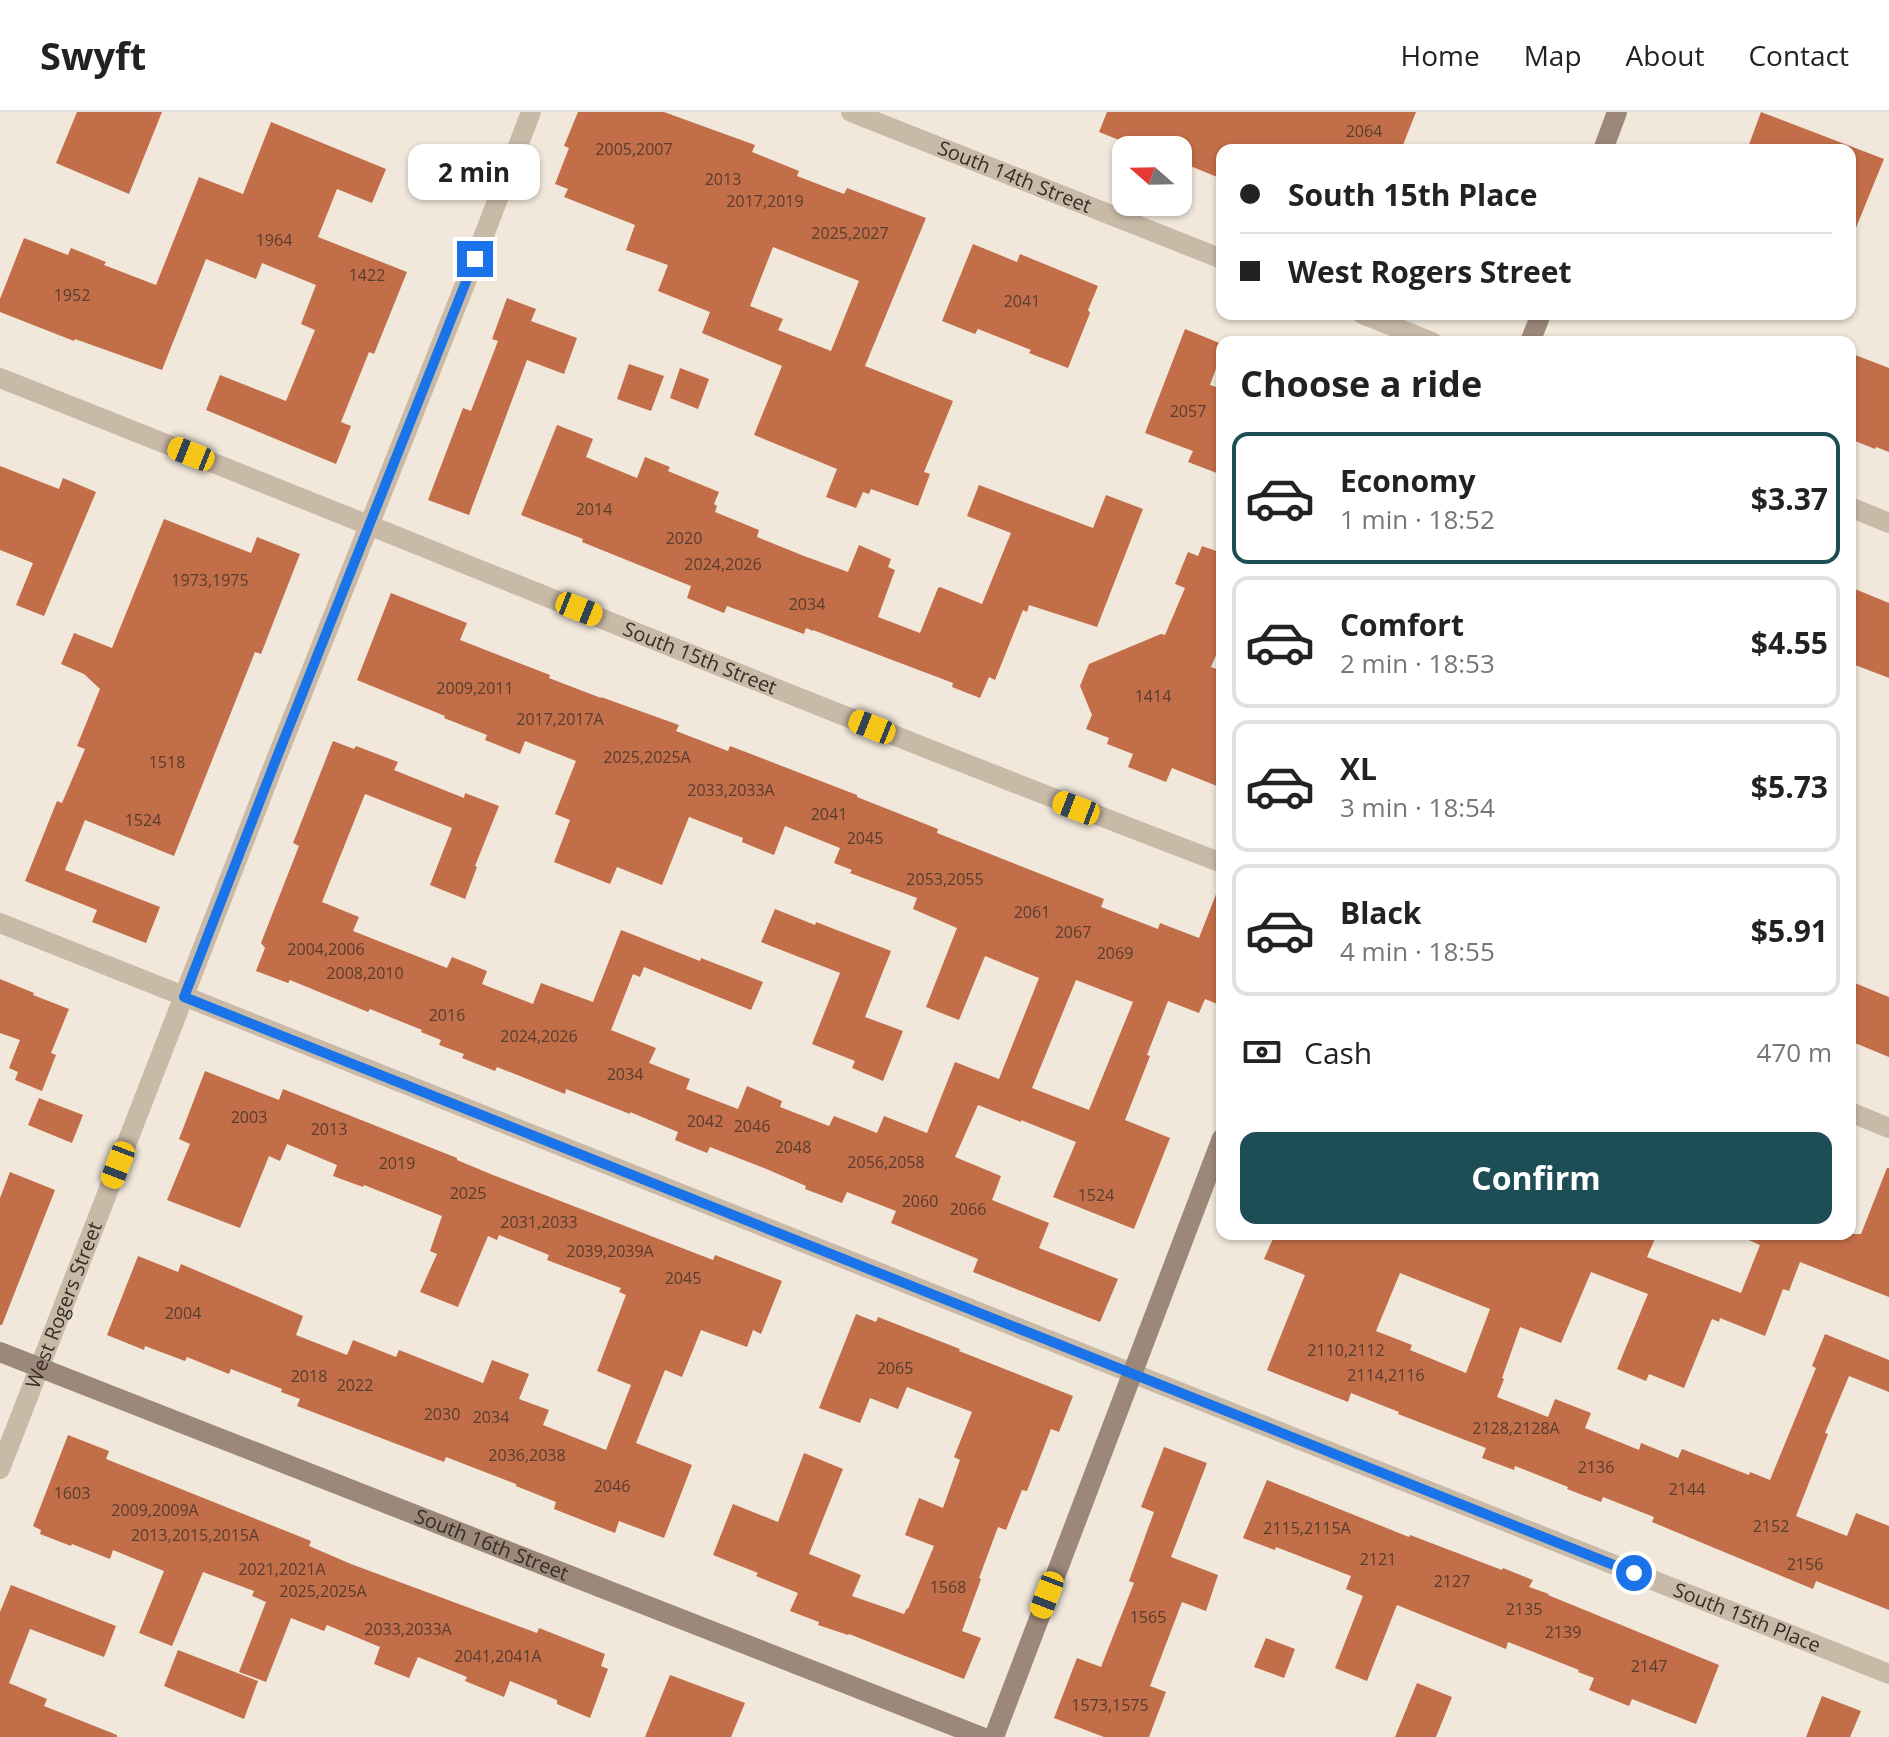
<!DOCTYPE html>
<meta charset="utf-8">
<style>
body{margin:0;font-family:"Open Sans",sans-serif;background:#f2f2f2;color:#222;height:100vh;display:flex;flex-direction:column;font-size:30px;white-space:nowrap}
*{box-sizing:border-box;margin:0}
p{font-size:26px;color:#767676}
.icon{flex:none;width:44px;height:44px;fill:none;stroke:currentColor;stroke-width:2;stroke-linecap:round;stroke-linejoin:round}
.map{position:relative;flex:1;overflow:hidden}
.side{position:absolute;left:1216px;top:224px;width:640px;height:904px;display:flex;flex-direction:column;background:#fff;border-radius:16px;box-shadow:0 2px 6px #0004}
.side>*{flex:none}
.banner{position:absolute;left:1216px;top:32px;width:640px;height:176px;border-radius:16px;box-shadow:0 2px 6px #0004;display:grid;align-content:center;height:176px;padding:0 24px;background:#fff}
.needle{width:52px;rotate:290deg}
.buttons{position:absolute;left:1112px;top:24px;display:grid;gap:16px}
.buttons a{display:grid;place-items:center;width:80px;height:80px;border-radius:16px;background:#fff;box-shadow:0 2px 6px #0004;font-size:40px}
.end{position:absolute;width:36px;height:36px;margin:-18px;border:10px solid #1a73e8;background:#fff;box-shadow:0 0 0 4px #fff}
.from{border-radius:50%}
.bubble{position:absolute;height:56px;border-radius:16px;background:#fff;box-shadow:0 2px 6px #0004;font-size:26px;font-weight:700;line-height:56px;text-align:center}
.car{position:absolute;width:24px;height:48px;margin:-24px -12px;border-radius:10px;box-shadow:0 0 6px 2px #0007;background:linear-gradient(#f5c518 24%,#345 0 40%,#f5c518 0 76%,#345 0 86%,#f5c518 0)}
.banner b{display:flex;align-items:center;gap:28px;height:76px;font-size:30px}
.banner b+b{border-top:2px solid #e0e0e0}
.banner i{width:20px;height:20px;background:#222}
ul{padding:0;list-style:none}
li{display:flex;align-items:center;gap:24px;height:132px;margin:0 16px 12px;padding:0 8px;border:4px solid #e0e0e0;border-radius:16px}
li div{flex:1}
li b{display:block;font-size:30px}
li em{font-style:normal;font-weight:700}
li.current{border-color:#1e4e55}
li>.icon{width:72px;height:72px;stroke-width:1.5}
h2{padding:0 24px;font-size:36px;line-height:96px}
.pay{display:flex;align-items:center;gap:20px;height:88px;padding:0 24px;font-size:30px}
.pay p{margin-inline-start:auto}
.action{display:flex;gap:16px;margin-top:auto;padding:16px 24px}
.action a{flex:1;height:92px;border-radius:16px;background:#1e4e55;color:#fff;font-size:32px;font-weight:700;line-height:92px;text-align:center}
header{display:flex;align-items:center;gap:48px;box-sizing:border-box;height:112px;padding:0 40px;background:#fff;border-bottom:2px solid #e0e0e0}
header strong{font-size:38px}
nav{display:flex;gap:44px;margin-inline-start:auto;font-size:28px}
.map>svg:first-child{display:block}
.building{fill:#c26e48;fill-rule:evenodd}
.lines{fill:none;stroke-linecap:round;stroke-linejoin:round}
.street{stroke:#c9b9a7;stroke-width:20}
.secondary{stroke:#9c8879;stroke-width:20}
.route{stroke:#1a73e8;stroke-width:10}
.labels{text-anchor:middle;stroke-width:6;stroke-linejoin:round;paint-order:stroke}
.number-label{font-size:16px;fill:#583d30}
.street-label{font-size:20px;fill:#352d28;stroke:#f9f2e7}
</style>
<header>
<strong>Swyft</strong>
<nav><a>Home</a><a>Map</a><a>About</a><a>Contact</a></nav>
</header>
<div class="map">
<svg width="1889" height="1625" viewBox="0 0 1889 1625">
<rect width="100%" height="100%" fill="#f1e8db"/>
<path class="building" d="M 77,0 L 162,0 L 129,82 L 56,51 Z
M 578,0 L 664,0 L 755,33 L 752,40 L 799,59 L 797,64 L 844,82 L 847,76 L 926,106 L 865,254 L 953,289 L 924,360 L 930,362 L 918,394 L 871,377 L 869,382 L 863,380 L 856,396 L 826,385 L 837,357 L 754,323 L 782,254 L 702,221 L 710,200 L 658,179 L 668,153 L 626,138 L 635,113 L 564,85 L 568,77 L 555,72 L 569,36 L 564,34 ZM 773,135 L 859,169 L 831,239 L 778,218 L 783,207 L 750,194 Z
M 1107,0 L 1416,0 L 1401,38 L 1222,38 L 1222,67 L 1178,49 L 1178,38 L 1144,38 L 1099,20 Z
M 1761,0 L 1884,47 L 1851,128 L 1850,128 L 1850,38 L 1747,38 Z
M 271,10 L 386,57 L 372,91 L 337,77 L 318,125 L 407,160 L 374,242 L 369,240 L 341,310 L 351,314 L 336,352 L 206,298 L 220,263 L 286,289 L 315,218 L 301,212 L 316,173 L 262,151 L 256,167 L 206,147 L 162,258 L 75,227 L 74,229 L 0,200 L 0,187 L 24,126 L 68,143 L 71,136 L 106,150 L 104,153 L 156,173 L 199,65 L 243,82 Z
M 973,132 L 1017,150 L 1020,142 L 1098,174 L 1088,198 L 1090,201 L 1068,256 L 1029,241 L 1031,238 L 978,217 L 975,222 L 942,209 Z
M 507,186 L 536,197 L 531,209 L 577,226 L 564,262 L 527,248 L 469,403 L 428,388 L 463,296 L 471,299 L 498,229 L 492,227 Z
M 1185,217 L 1222,232 L 1222,240 L 1210,273 L 1222,277 L 1222,363 L 1188,350 L 1193,339 L 1145,321 Z
M 1850,241 L 1889,256 L 1889,340 L 1876,335 L 1875,337 L 1850,327 Z
M 629,252 L 664,264 L 651,299 L 617,287 Z
M 680,256 L 709,267 L 698,297 L 670,286 Z
M 557,313 L 593,327 L 586,345 L 637,366 L 645,345 L 670,355 L 668,359 L 719,380 L 714,392 L 717,394 L 715,400 L 759,418 L 757,425 L 804,444 L 848,460 L 859,433 L 891,447 L 888,455 L 895,458 L 878,505 L 920,521 L 938,476 L 940,475 L 982,492 L 1011,421 L 967,404 L 979,373 L 1093,416 L 1106,383 L 1143,397 L 1097,515 L 1029,493 L 1027,500 L 1023,498 L 995,568 L 989,565 L 980,586 L 952,575 L 953,571 L 813,518 L 813,519 L 806,516 L 804,522 L 727,494 L 724,501 L 687,486 L 691,474 L 582,430 L 583,427 L 521,403 Z
M 0,354 L 59,377 L 63,366 L 96,380 L 44,504 L 16,493 L 33,451 L 0,438 Z
M 164,407 L 251,441 L 257,425 L 300,442 L 261,542 L 255,540 L 174,744 L 85,708 L 65,758 L 160,795 L 146,831 L 92,810 L 97,798 L 25,769 L 57,689 L 62,691 L 85,637 L 77,634 L 100,577 L 84,562 L 61,552 L 74,521 L 112,536 Z
M 1202,434 L 1222,441 L 1222,529 L 1211,555 L 1222,559 L 1222,676 L 1172,656 L 1166,670 L 1128,655 L 1133,642 L 1107,632 L 1109,626 L 1086,617 L 1092,603 L 1080,574 L 1089,552 L 1161,522 L 1165,523 L 1185,476 L 1175,472 L 1188,440 L 1198,444 Z
M 1850,475 L 1889,491 L 1889,566 L 1850,551 Z
M 391,481 L 467,511 L 460,528 L 550,563 L 549,566 L 601,586 L 601,585 L 679,613 L 676,619 L 728,639 L 730,634 L 857,683 L 857,685 L 938,717 L 937,721 L 1104,787 L 1101,795 L 1158,817 L 1160,811 L 1199,826 L 1220,772 L 1222,773 L 1222,894 L 1205,887 L 1199,901 L 1168,889 L 1147,943 L 1150,944 L 1125,1008 L 1170,1026 L 1134,1117 L 1053,1085 L 1076,1030 L 1021,1008 L 1021,1010 L 978,993 L 955,1045 L 1001,1064 L 992,1088 L 1049,1111 L 1039,1136 L 1118,1167 L 1100,1210 L 973,1160 L 978,1147 L 891,1111 L 896,1099 L 847,1080 L 842,1091 L 805,1077 L 806,1074 L 764,1056 L 710,1035 L 707,1041 L 675,1028 L 678,1020 L 630,1000 L 630,1002 L 566,977 L 565,982 L 497,955 L 495,959 L 462,946 L 464,942 L 439,933 L 441,928 L 421,920 L 422,918 L 370,897 L 368,900 L 290,868 L 288,871 L 256,859 L 265,836 L 261,831 L 299,734 L 293,731 L 333,629 L 354,637 L 356,634 L 398,650 L 394,658 L 464,686 L 465,681 L 499,694 L 475,754 L 477,755 L 465,787 L 430,773 L 452,716 L 365,682 L 322,790 L 359,805 L 353,819 L 447,856 L 452,845 L 487,859 L 482,872 L 533,892 L 541,871 L 593,890 L 621,818 L 700,849 L 701,846 L 763,870 L 751,898 L 644,855 L 640,865 L 633,862 L 611,918 L 656,936 L 649,951 L 690,967 L 686,977 L 738,997 L 747,974 L 782,989 L 780,995 L 829,1014 L 834,1004 L 877,1021 L 884,1004 L 927,1021 L 955,950 L 999,967 L 1039,866 L 985,844 L 959,908 L 926,895 L 957,816 L 913,797 L 917,786 L 850,761 L 852,758 L 834,751 L 840,736 L 785,714 L 774,743 L 742,730 L 743,726 L 689,705 L 662,773 L 617,755 L 610,772 L 554,750 L 570,708 L 555,702 L 576,649 L 525,629 L 520,642 L 485,628 L 487,623 L 444,606 L 445,604 L 357,568 ZM 1076,868 L 1133,890 L 1089,998 L 1032,976 Z
M 775,797 L 815,813 L 816,810 L 891,839 L 865,905 L 903,919 L 883,969 L 852,956 L 855,949 L 812,932 L 840,861 L 761,830 Z
M 0,867 L 34,881 L 33,883 L 69,897 L 51,941 L 56,943 L 42,979 L 15,968 L 18,960 L 9,956 L 20,928 L 0,921 Z
M 1850,869 L 1889,885 L 1889,945 L 1850,929 Z
M 205,959 L 279,988 L 283,977 L 457,1046 L 457,1048 L 493,1063 L 713,1148 L 715,1143 L 782,1169 L 761,1222 L 753,1218 L 747,1235 L 701,1218 L 682,1265 L 665,1258 L 636,1331 L 692,1353 L 664,1426 L 619,1409 L 615,1421 L 554,1397 L 556,1390 L 516,1374 L 516,1372 L 446,1345 L 444,1350 L 297,1294 L 300,1287 L 281,1280 L 282,1277 L 231,1257 L 229,1262 L 187,1245 L 185,1249 L 145,1234 L 144,1238 L 107,1223 L 138,1144 L 178,1160 L 181,1152 L 303,1204 L 296,1223 L 347,1243 L 353,1228 L 396,1245 L 399,1238 L 483,1271 L 492,1248 L 529,1262 L 519,1287 L 549,1298 L 543,1313 L 606,1338 L 631,1273 L 597,1259 L 626,1183 L 619,1180 L 621,1176 L 547,1148 L 549,1143 L 499,1123 L 497,1128 L 488,1124 L 458,1195 L 420,1180 L 437,1142 L 430,1139 L 442,1104 L 364,1073 L 363,1075 L 333,1064 L 337,1053 L 287,1032 L 280,1049 L 269,1044 L 240,1116 L 167,1088 L 190,1032 L 179,1027 Z
M 39,986 L 83,1003 L 72,1031 L 28,1013 Z
M 1887,1056 L 1889,1056 L 1889,1185 L 1800,1150 L 1789,1179 L 1783,1177 L 1765,1224 L 1720,1206 L 1719,1210 L 1712,1207 L 1684,1276 L 1649,1262 L 1646,1269 L 1617,1257 L 1648,1182 L 1591,1160 L 1561,1231 L 1520,1215 L 1502,1266 L 1504,1267 L 1497,1285 L 1548,1305 L 1555,1287 L 1591,1301 L 1585,1316 L 1639,1338 L 1641,1331 L 1678,1346 L 1682,1337 L 1749,1363 L 1750,1360 L 1770,1368 L 1816,1256 L 1812,1254 L 1825,1222 L 1889,1248 L 1889,1280 L 1849,1264 L 1825,1321 L 1828,1322 L 1796,1404 L 1847,1424 L 1856,1401 L 1889,1414 L 1889,1498 L 1816,1469 L 1813,1477 L 1652,1410 L 1654,1405 L 1603,1385 L 1601,1390 L 1567,1377 L 1568,1375 L 1515,1354 L 1514,1358 L 1482,1346 L 1486,1336 L 1398,1302 L 1399,1300 L 1351,1281 L 1348,1290 L 1267,1258 L 1305,1163 L 1264,1147 L 1275,1122 L 1657,1122 L 1647,1145 L 1741,1181 L 1760,1133 L 1735,1122 L 1861,1122 ZM 1400,1161 L 1490,1197 L 1466,1261 L 1410,1238 L 1412,1233 L 1376,1219 Z
M 10,1060 L 55,1078 L 2,1213 L 0,1213 L 0,1086 Z
M 856,1202 L 876,1210 L 878,1205 L 960,1237 L 959,1239 L 1073,1284 L 1059,1320 L 1051,1317 L 1027,1379 L 1022,1378 L 1006,1418 L 998,1415 L 979,1466 L 981,1467 L 962,1519 L 981,1526 L 964,1567 L 849,1522 L 848,1523 L 818,1513 L 819,1510 L 790,1499 L 798,1481 L 756,1464 L 758,1461 L 713,1443 L 733,1392 L 778,1410 L 804,1341 L 843,1357 L 809,1442 L 861,1463 L 852,1484 L 904,1502 L 907,1496 L 908,1497 L 934,1434 L 905,1423 L 919,1386 L 943,1396 L 960,1348 L 954,1345 L 972,1300 L 907,1275 L 898,1297 L 870,1286 L 860,1311 L 819,1296 Z
M 68,1323 L 109,1339 L 106,1347 L 311,1429 L 309,1434 L 351,1452 L 537,1521 L 539,1516 L 605,1542 L 601,1554 L 608,1557 L 590,1606 L 557,1592 L 557,1588 L 510,1569 L 504,1585 L 465,1569 L 467,1565 L 418,1545 L 409,1566 L 374,1552 L 380,1535 L 327,1513 L 324,1519 L 291,1506 L 266,1570 L 239,1560 L 266,1490 L 252,1484 L 254,1479 L 203,1460 L 172,1534 L 139,1521 L 164,1459 L 113,1438 L 110,1447 L 72,1432 L 71,1434 L 40,1422 L 41,1418 L 33,1414 Z
M 1164,1335 L 1207,1351 L 1171,1445 L 1218,1463 L 1206,1499 L 1182,1490 L 1150,1574 L 1166,1580 L 1149,1625 L 1104,1625 L 1054,1606 L 1077,1546 L 1101,1555 L 1134,1471 L 1129,1469 L 1154,1400 L 1141,1395 Z
M 1267,1368 L 1409,1425 L 1410,1423 L 1502,1458 L 1503,1456 L 1533,1468 L 1529,1475 L 1549,1482 L 1548,1483 L 1719,1553 L 1696,1612 L 1632,1587 L 1629,1594 L 1589,1578 L 1594,1566 L 1578,1560 L 1579,1558 L 1508,1530 L 1506,1537 L 1397,1493 L 1367,1569 L 1335,1556 L 1363,1484 L 1346,1477 L 1351,1464 L 1276,1435 L 1275,1438 L 1243,1426 Z
M 11,1473 L 116,1514 L 104,1545 L 30,1517 L 9,1571 L 47,1587 L 44,1594 L 117,1623 L 117,1625 L 0,1625 L 0,1500 Z
M 1266,1526 L 1295,1537 L 1284,1566 L 1254,1555 Z
M 178,1538 L 258,1569 L 244,1607 L 164,1574 Z
M 670,1563 L 745,1591 L 731,1625 L 645,1625 Z
M 1417,1571 L 1452,1585 L 1436,1625 L 1395,1625 Z
M 1822,1584 L 1861,1599 L 1850,1625 L 1806,1625 Z"/>
<g class="lines">
<g class="street">
<path id="s1" d="M 851,0 L 1222,147"/>
<path d="M 1362,202 L 1432,230"/>
<path id="s2" d="M 0,266 C 408,427 813,595 1222,751"/>
<path d="M 1850,395 L 1889,411"/>
<path id="s3" d="M 0,811 L 1889,1562"/>
<path d="M 1850,1000 L 1889,1016"/>
<path id="s4" d="M 0,1357 L 273,655 L 475,147 L 531,0"/>
</g>
<g class="secondary">
<path d="M 1603,38 L 1617,0"/>
<path d="M 1530,230 L 1541,202"/>
<path id="s5" d="M 0,1240 L 982,1625"/>
<path d="M 994,1625 L 1222,1026"/>
</g>
</g>
<g class="lines">
<path class="route" d="M 475,147 L 273,655 L 184,885 L 1634,1461"/>
</g>
<g class="labels">
<g class="number-label">
<text x="1364" y="25">2064</text>
<text x="634" y="43">2005,2007</text>
<text x="723" y="73">2013</text>
<text x="765" y="95">2017,2019</text>
<text x="850" y="127">2025,2027</text>
<text x="274" y="134">1964</text>
<text x="367" y="169">1422</text>
<text x="72" y="189">1952</text>
<text x="1022" y="195">2041</text>
<text x="1188" y="305">2057</text>
<text x="594" y="403">2014</text>
<text x="684" y="432">2020</text>
<text x="723" y="458">2024,2026</text>
<text x="210" y="474">1973,1975</text>
<text x="807" y="498">2034</text>
<text x="475" y="582">2009,2011</text>
<text x="1153" y="590">1414</text>
<text x="560" y="613">2017,2017A</text>
<text x="647" y="651">2025,2025A</text>
<text x="167" y="656">1518</text>
<text x="731" y="684">2033,2033A</text>
<text x="829" y="708">2041</text>
<text x="143" y="714">1524</text>
<text x="865" y="732">2045</text>
<text x="945" y="773">2053,2055</text>
<text x="1032" y="806">2061</text>
<text x="1073" y="826">2067</text>
<text x="326" y="843">2004,2006</text>
<text x="1115" y="847">2069</text>
<text x="365" y="867">2008,2010</text>
<text x="447" y="909">2016</text>
<text x="539" y="930">2024,2026</text>
<text x="625" y="968">2034</text>
<text x="249" y="1011">2003</text>
<text x="705" y="1015">2042</text>
<text x="752" y="1020">2046</text>
<text x="329" y="1023">2013</text>
<text x="793" y="1041">2048</text>
<text x="886" y="1056">2056,2058</text>
<text x="397" y="1057">2019</text>
<text x="468" y="1087">2025</text>
<text x="1096" y="1089">1524</text>
<text x="920" y="1095">2060</text>
<text x="968" y="1103">2066</text>
<text x="539" y="1116">2031,2033</text>
<text x="610" y="1145">2039,2039A</text>
<text x="683" y="1172">2045</text>
<text x="183" y="1207">2004</text>
<text x="1346" y="1244">2110,2112</text>
<text x="895" y="1262">2065</text>
<text x="1386" y="1269">2114,2116</text>
<text x="309" y="1270">2018</text>
<text x="355" y="1279">2022</text>
<text x="442" y="1308">2030</text>
<text x="491" y="1311">2034</text>
<text x="1516" y="1322">2128,2128A</text>
<text x="527" y="1349">2036,2038</text>
<text x="1596" y="1361">2136</text>
<text x="612" y="1380">2046</text>
<text x="1687" y="1383">2144</text>
<text x="72" y="1387">1603</text>
<text x="155" y="1404">2009,2009A</text>
<text x="1771" y="1420">2152</text>
<text x="1307" y="1422">2115,2115A</text>
<text x="195" y="1429">2013,2015,2015A</text>
<text x="1378" y="1453">2121</text>
<text x="1805" y="1458">2156</text>
<text x="282" y="1463">2021,2021A</text>
<text x="1452" y="1475">2127</text>
<text x="948" y="1481">1568</text>
<text x="323" y="1485">2025,2025A</text>
<text x="1524" y="1503">2135</text>
<text x="1148" y="1511">1565</text>
<text x="408" y="1523">2033,2033A</text>
<text x="1563" y="1526">2139</text>
<text x="498" y="1550">2041,2041A</text>
<text x="1649" y="1560">2147</text>
<text x="1110" y="1599">1573,1575</text>
</g>
<g class="street-label">
<text dy="7" stroke="none"><textPath href="#s1" startOffset="176">South 14th Street</textPath></text>
<text dy="7" stroke="none"><textPath href="#s2" startOffset="754">South 15th Street</textPath></text>
<text dy="7" stroke="none"><textPath href="#s4" startOffset="176">West Rogers Street</textPath></text>
<text dy="7" stroke="none"><textPath href="#s5" startOffset="528">South 16th Street</textPath></text>
<text dy="7" stroke="none"><textPath href="#s3" startOffset="1880">South 15th Place</textPath></text>
</g>
</g>
</svg>
<div class="buttons">
<a><svg class="needle" viewBox="-14 -14 28 28"><path d="M0-13l5 13h-10z" fill="#e53935"/><path d="M0 13l5-13h-10z" fill="#767676"/></svg></a>
</div>
<i class="end from" style="left:1634px;top:1461px"></i>
<i class="end" style="left:475px;top:147px"></i>
<div class="bubble" style="left:408px;top:32px;width:132px">2 min</div>
<i class="car" style="left:191px;top:342px;rotate:292deg"></i>
<i class="car" style="left:579px;top:497px;rotate:112deg"></i>
<i class="car" style="left:872px;top:615px;rotate:292deg"></i>
<i class="car" style="left:1076px;top:696px;rotate:291deg"></i>
<i class="car" style="left:118px;top:1053px;rotate:201deg"></i>
<i class="car" style="left:1047px;top:1483px;rotate:201deg"></i>
<div class="banner">
<b><i class="from"></i>South 15th Place</b>
<b><i></i>West Rogers Street</b>
</div>
<section class="side">
<h2>Choose a ride</h2>
<ul>
<li class="current"><svg class="icon" aria-label="car" viewBox="0 0 24 24"><path d="M5 17H2v-5l4-1 3-4h7l3 4 3 1v5h-3M9 17h6M6 11h13"/><circle cx="7" cy="17" r="2"/><circle cx="17" cy="17" r="2"/></svg><div><b>Economy</b><p>1 min · 18:52</p></div><em>$3.37</em></li>
<li><svg class="icon" aria-label="car" viewBox="0 0 24 24"><path d="M5 17H2v-5l4-1 3-4h7l3 4 3 1v5h-3M9 17h6M6 11h13"/><circle cx="7" cy="17" r="2"/><circle cx="17" cy="17" r="2"/></svg><div><b>Comfort</b><p>2 min · 18:53</p></div><em>$4.55</em></li>
<li><svg class="icon" aria-label="car" viewBox="0 0 24 24"><path d="M5 17H2v-5l4-1 3-4h7l3 4 3 1v5h-3M9 17h6M6 11h13"/><circle cx="7" cy="17" r="2"/><circle cx="17" cy="17" r="2"/></svg><div><b>XL</b><p>3 min · 18:54</p></div><em>$5.73</em></li>
<li><svg class="icon" aria-label="car" viewBox="0 0 24 24"><path d="M5 17H2v-5l4-1 3-4h7l3 4 3 1v5h-3M9 17h6M6 11h13"/><circle cx="7" cy="17" r="2"/><circle cx="17" cy="17" r="2"/></svg><div><b>Black</b><p>4 min · 18:55</p></div><em>$5.91</em></li>
</ul>
<div class="pay"><svg class="icon" aria-label="cash" viewBox="0 0 24 24"><path d="M3 7h18v10H3z"/><circle cx="12" cy="12" r="2"/></svg>Cash<p>470 m</p></div>
<div class="action"><a>Confirm</a></div>
</section>
</div>
